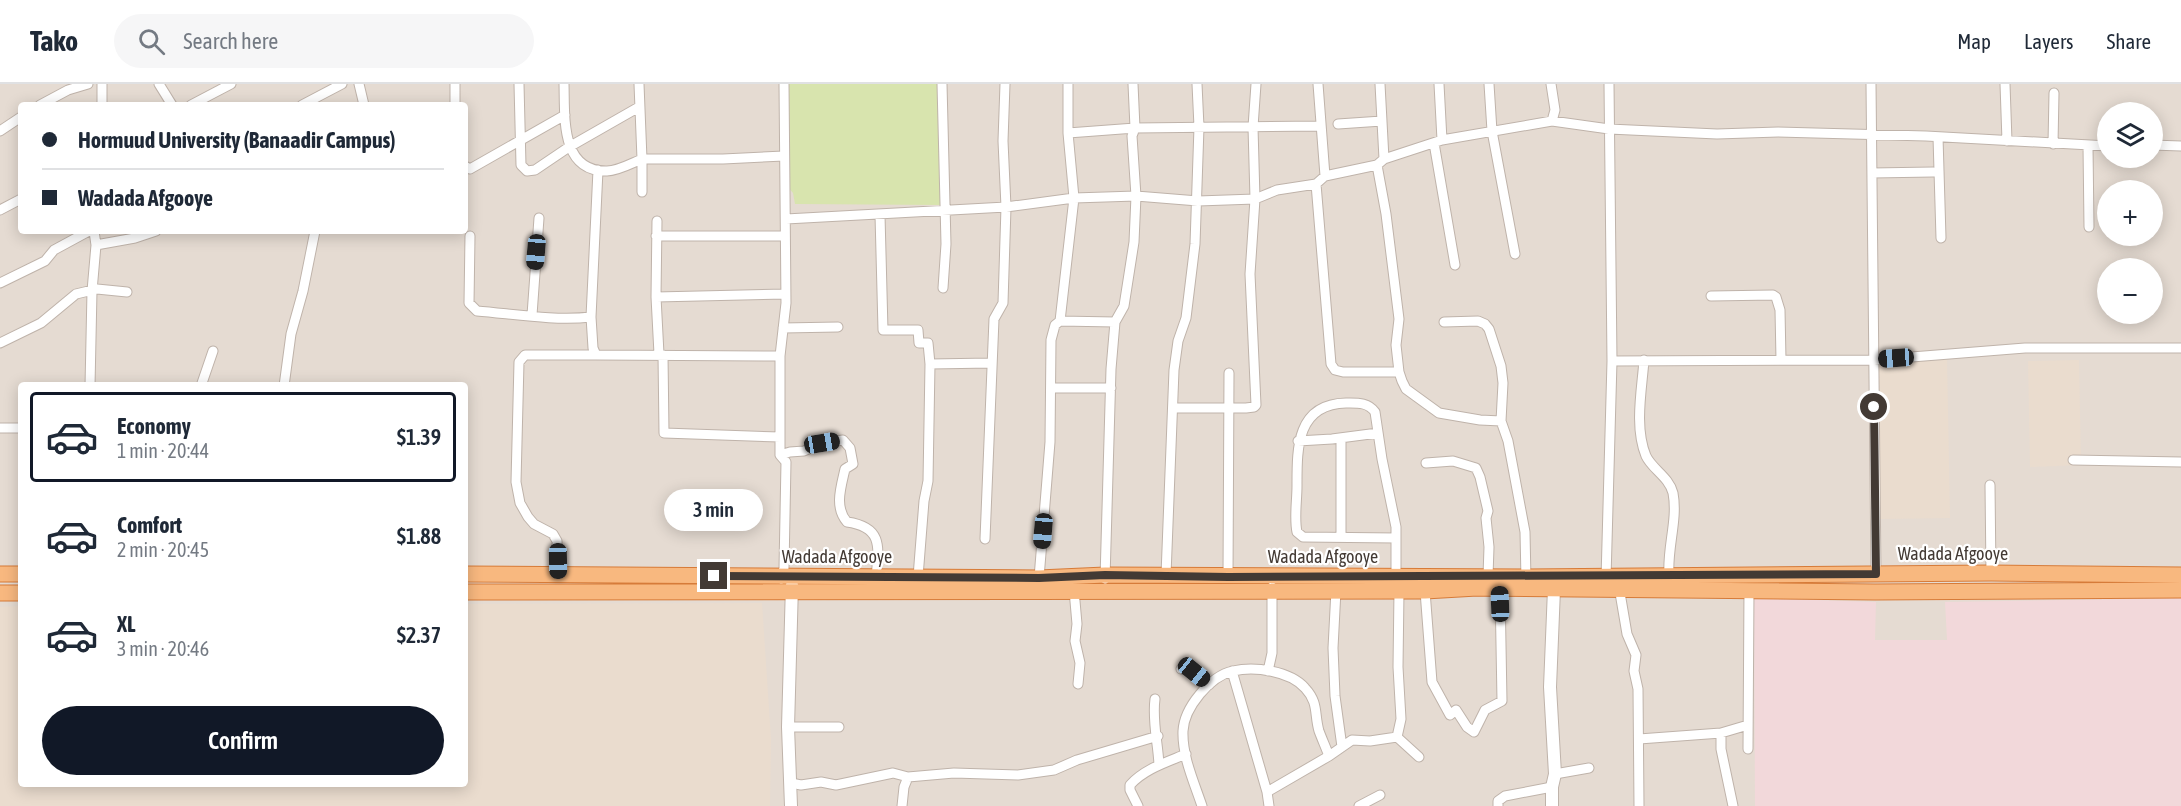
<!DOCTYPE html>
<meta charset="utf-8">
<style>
body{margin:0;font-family:"Asap Condensed",sans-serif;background:#f6f6f7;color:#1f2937;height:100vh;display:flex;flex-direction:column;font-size:22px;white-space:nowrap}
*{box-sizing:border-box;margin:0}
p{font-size:20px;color:#747a83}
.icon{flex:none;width:33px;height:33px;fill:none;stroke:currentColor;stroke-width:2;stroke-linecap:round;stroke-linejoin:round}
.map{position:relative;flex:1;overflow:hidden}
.details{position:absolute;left:18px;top:298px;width:450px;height:405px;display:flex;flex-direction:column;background:#fff;border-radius:6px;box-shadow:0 3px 15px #0003}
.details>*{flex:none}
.guide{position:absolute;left:18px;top:18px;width:450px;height:132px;border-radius:6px;box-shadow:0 3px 15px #0003;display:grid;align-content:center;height:132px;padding:0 24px;background:#fff}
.tools{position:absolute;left:2097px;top:18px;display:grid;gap:12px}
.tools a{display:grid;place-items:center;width:66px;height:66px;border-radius:50%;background:#fff;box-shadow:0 3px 15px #0003;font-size:30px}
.end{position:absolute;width:27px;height:27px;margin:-14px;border:8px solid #433a34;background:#fff;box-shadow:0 0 0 3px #fff}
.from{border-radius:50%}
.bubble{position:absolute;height:42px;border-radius:21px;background:#fff;box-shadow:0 3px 15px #0003;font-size:20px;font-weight:600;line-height:42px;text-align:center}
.car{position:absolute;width:18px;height:36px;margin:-18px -9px;border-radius:8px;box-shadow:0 0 4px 2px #0007;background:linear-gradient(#222 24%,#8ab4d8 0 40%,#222 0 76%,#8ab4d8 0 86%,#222 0)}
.guide b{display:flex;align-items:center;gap:21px;height:57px;font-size:22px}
.guide b+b{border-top:2px solid #e0e1e3}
.guide i{width:15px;height:15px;background:#1f2937}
ul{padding:10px 0 0;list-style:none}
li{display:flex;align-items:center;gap:18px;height:90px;margin:0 12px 9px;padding:0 12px;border:3px solid transparent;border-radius:6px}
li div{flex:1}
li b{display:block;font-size:22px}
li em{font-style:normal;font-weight:600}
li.on{border-color:#111827}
li>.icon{width:54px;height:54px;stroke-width:1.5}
.cta{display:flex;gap:12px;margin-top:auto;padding:12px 24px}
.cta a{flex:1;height:69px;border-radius:36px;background:#111827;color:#fff;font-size:24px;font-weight:600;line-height:69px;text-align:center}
header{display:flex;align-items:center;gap:36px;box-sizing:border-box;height:84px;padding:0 30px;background:#fff;border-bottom:2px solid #e0e1e3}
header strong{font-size:28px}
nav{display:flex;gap:33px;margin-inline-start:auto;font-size:21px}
.search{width:420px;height:54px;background:#f6f6f7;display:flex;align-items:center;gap:15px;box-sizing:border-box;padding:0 21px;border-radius:33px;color:#747a83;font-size:22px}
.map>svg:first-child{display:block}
.residential{fill:#e5dbd2;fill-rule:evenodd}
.education{fill:#eadcce}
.medical{fill:#f2d8da}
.green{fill:#d8e4ae}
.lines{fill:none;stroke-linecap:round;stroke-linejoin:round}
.minor-casing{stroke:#bfb3aa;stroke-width:11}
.tertiary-casing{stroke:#bfb3aa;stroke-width:14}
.trunk-casing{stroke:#d67b39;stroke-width:17}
.minor{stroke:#fff;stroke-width:9}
.tertiary{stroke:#fff;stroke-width:12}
.trunk{stroke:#f8b87f;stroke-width:15}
.route{stroke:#433a34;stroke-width:8}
.labels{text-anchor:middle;stroke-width:4.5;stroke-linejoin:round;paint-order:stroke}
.street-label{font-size:18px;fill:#433a34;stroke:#fff}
</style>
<header>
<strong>Tako</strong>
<div class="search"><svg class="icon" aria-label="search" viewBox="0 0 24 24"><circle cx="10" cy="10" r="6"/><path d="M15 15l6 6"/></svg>Search here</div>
<nav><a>Map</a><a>Layers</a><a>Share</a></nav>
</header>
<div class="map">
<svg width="2181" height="722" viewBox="0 0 2181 722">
<rect width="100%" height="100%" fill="#f1eae4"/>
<path class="residential" d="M 0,0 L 2181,0 L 2181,722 L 0,722 ZM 21,21 L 465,21 L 465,147 L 21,147 ZM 2108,28 L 2152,28 L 2152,74 L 2108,74 ZM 2108,106 L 2152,106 L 2152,152 L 2108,152 ZM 2108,184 L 2152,184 L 2152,230 L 2108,230 ZM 21,302 L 465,302 L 465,700 L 21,700 Z"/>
<path class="education" d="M 1947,274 L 1950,434 L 1880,435 L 1878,278 Z
M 2079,276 L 2081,381 L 2030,383 L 2028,277 Z
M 762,519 L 771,655 L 770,722 L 0,722 L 0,523 L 21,522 L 21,700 L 465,700 L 465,520 Z"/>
<path class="medical" d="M 1754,514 L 1876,518 L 1875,556 L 1947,556 L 1945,518 L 2181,514 L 2181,722 L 1755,722 Z"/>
<path class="green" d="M 788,0 L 939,0 L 943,121 L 795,120 L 793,109 L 788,103 Z"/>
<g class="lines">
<g class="minor-casing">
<path id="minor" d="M 102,0 L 102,21
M 159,0 L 172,21
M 359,0 L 364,21
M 455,0 L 455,21
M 519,0 L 521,81 L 527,87 L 535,86 L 569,63 L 639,23
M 564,0 C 565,33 560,88 607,87 C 618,87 632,79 642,75 L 642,108
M 639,0 L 642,75 L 723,75 L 784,72
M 942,0 L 946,160 L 943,204
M 1318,0 L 1325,92
M 1380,0 L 1384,75
M 1439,0 L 1442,56
M 1489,0 L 1492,47 L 1515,170
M 1551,0 L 1555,26 L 1552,37
M 1871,0 L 1876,490
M 2005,0 L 2007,57
M 40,21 L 68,6 L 88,0
M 191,21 L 231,0
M 302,21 L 342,0
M 1338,40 L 1382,37
M 0,47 L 21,33
M 1068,49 L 1135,44 L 1320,42
M 1938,53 L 1941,154
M 1434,59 L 1455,181
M 2053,60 L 2054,9
M 2152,61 L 2181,62
M 2088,62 L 2089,143
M 1377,81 L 1386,130 L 1399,235 L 1396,261 L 1399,288 L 1402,297 L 1406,305 L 1439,329 L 1480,336 L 1501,337
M 465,82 L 470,85 L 565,31
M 598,86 L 591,233 L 593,264 L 596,271 L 780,272
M 1872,89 L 1933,88
M 1316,100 L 1331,280 L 1335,286 L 1343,288 L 1399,288
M 0,126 L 21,115
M 880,131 L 883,246 L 918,246 L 919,259 L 928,259 L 930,280 L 928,397 L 924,417 L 918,493
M 786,135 L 1006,123 L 1074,114 L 1136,112 L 1198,117 L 1255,115 L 1277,106 L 1316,100 L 1325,92 L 1377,81 L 1384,75 L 1442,56 L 1552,37 L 1609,45 L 1717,50 L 1778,48 L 1926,52 L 2108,62
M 657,137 L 656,213 L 659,270
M 470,152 L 469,219 L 477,227 C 514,230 554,237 591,233
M 656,152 L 785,152
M 96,161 L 135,154 L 156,147
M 0,199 L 45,177 L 54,166 L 89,147
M 1711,212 L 1773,211 L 1776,213 L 1780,226 L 1781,276
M 656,213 L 785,210
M 532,231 L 539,134
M 1060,237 L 1074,114 L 1068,49 L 1068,0
M 1444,238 L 1478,237 L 1485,240 L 1489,245 L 1501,282 L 1503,299 L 1501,337 L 1508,357 L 1525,448 L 1526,496
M 783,244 L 838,243
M 0,259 L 41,239 L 76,210 L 97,205 L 127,208
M 663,271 L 664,349 L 780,353
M 1644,276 C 1642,305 1634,343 1646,372 C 1652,385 1669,393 1673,409 C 1678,436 1667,463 1669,491
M 1612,277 L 1874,276 L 2025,264 L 2181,264
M 930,280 L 991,279
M 90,302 L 92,207 L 96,161 L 94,147
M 201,302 L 213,267
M 284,302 L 291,250 L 303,207 L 315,147
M 1051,304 L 1111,304
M 1173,324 L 1246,324 L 1254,323 L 1256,321 L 1250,190 L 1255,115 L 1253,43 L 1256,0
M 0,344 L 21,344
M 1341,354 L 1341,453
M 1298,357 L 1332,355 L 1378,349
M 780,371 L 790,368 L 804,367 L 822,359 L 843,356 L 850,364 L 853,380 L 845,385 C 841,403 834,423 847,438 C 883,443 879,463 876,493
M 2073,376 L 2181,378
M 1426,379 L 1453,377 L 1476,384 L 1480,393 L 1488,427 L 1486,434 L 1489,463 L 1488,492
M 1990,401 L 1991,489
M 1396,454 L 1303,453 L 1297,448 C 1294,434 1297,417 1297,402 C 1297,365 1296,320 1346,319 C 1357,319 1368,318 1375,328 L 1382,375 L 1396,443 L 1396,492 L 1399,507 L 1398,583 L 1401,635 L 1397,653
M 985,455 L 994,235 L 1003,219 L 1006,123 L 1003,57 L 1005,0
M 558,491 L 557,457 L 553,450 L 534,440 L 528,433 L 520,419 L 516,398 L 519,278 L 525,271 L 596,271
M 1166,491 L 1174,286 L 1178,257 L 1186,234 L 1195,160 L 1199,43 L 1197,0
M 1228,493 L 1229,289
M 781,495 L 784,484 L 786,378 L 780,371 L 780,272 L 786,219 L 784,0
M 1105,495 L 1111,285 L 1115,238
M 1606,495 L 1612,277 L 1609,0
M 1040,497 L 1039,494 L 1050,358 L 1051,256 L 1055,241 L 1060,237 L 1115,238 L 1124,222 L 1134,158 L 1136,112 L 1132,52 L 1135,44 L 1133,0
M 1619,503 L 1627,550 L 1636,571 L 1634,587 L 1638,605 L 1639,722
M 1074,506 L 1077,540 L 1075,557 L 1080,579 L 1078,600
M 1336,506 L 1333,564 L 1335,612 L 1342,663
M 1425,507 L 1432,598 L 1450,631 L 1456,626 L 1467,643 L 1474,648 L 1485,626 L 1502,617 L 1500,505
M 1181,585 L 1194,588 L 1209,601
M 1232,587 L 1267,708
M 1268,587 L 1272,569 L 1272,503
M 1155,615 C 1152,637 1158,659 1159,681
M 788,643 L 839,643
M 1721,649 L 1721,665 L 1733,722
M 1639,655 L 1721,649 L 1748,641
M 1748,665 L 1749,505
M 1555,690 L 1589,684
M 791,699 L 801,701 L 821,698 L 836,701 L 893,689 L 908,693 L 954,689 L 1018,691 L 1054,686 L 1077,676 L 1158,652
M 902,722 L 904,703 L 908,693
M 1138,722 L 1130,706 L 1130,701 C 1144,685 1167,678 1186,670
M 1202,722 C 1194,698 1182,672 1183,647 C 1184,624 1210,592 1233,587 C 1255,582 1290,587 1305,604 C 1319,619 1314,630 1319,647 C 1322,655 1326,664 1329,672 L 1352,656 L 1370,657 L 1397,653 L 1419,673
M 1269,722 L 1267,708 L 1329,672
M 1359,722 L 1380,711
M 1498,722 L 1498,717 L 1505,712 L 1552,703"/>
</g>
<g class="tertiary-casing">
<path id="tertiary" d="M 791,722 L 788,643 L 792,501
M 1552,722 L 1552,703 L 1555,690 L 1550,603 L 1554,505"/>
</g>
<g class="trunk-casing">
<path id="trunk" d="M 0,490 L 21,490
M 465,490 L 1039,494 L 1105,491 L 1526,493 L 1991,489 L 2181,491
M 465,508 L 1425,507 L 1477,504 L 1875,508 L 2181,506
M 0,509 L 21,509"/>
</g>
<use href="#minor" class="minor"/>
<use href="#tertiary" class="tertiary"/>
<use href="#trunk" class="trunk"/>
</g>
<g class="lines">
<path class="route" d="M 714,492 L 1039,494 L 1105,491 L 1228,493 L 1876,490 L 1874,323"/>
</g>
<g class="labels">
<g class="street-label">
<text x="1953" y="476">Wadada Afgooye</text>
<text x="837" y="479">Wadada Afgooye</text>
<text x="1323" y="479">Wadada Afgooye</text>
</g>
</g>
</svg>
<div class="tools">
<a><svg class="icon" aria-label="layers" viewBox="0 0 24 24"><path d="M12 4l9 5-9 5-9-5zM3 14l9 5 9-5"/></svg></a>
<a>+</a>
<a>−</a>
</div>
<i class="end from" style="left:1874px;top:323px"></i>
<i class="end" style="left:714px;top:492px"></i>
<div class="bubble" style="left:664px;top:405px;width:99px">3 min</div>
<i class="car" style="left:536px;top:168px;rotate:185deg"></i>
<i class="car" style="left:1896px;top:274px;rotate:266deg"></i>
<i class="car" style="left:822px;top:359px;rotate:81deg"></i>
<i class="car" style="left:1043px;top:447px;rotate:185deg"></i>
<i class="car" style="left:558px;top:477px;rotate:179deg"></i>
<i class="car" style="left:1500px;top:520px;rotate:358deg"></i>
<i class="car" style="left:1194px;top:588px;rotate:129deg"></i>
<div class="guide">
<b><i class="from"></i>Hormuud University (Banaadir Campus)</b>
<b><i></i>Wadada Afgooye</b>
</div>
<section class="details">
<ul>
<li class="on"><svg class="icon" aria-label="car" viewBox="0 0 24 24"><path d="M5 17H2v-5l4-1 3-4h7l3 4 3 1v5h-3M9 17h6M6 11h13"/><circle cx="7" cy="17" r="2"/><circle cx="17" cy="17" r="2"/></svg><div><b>Economy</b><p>1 min · 20:44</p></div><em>$1.39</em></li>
<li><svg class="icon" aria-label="car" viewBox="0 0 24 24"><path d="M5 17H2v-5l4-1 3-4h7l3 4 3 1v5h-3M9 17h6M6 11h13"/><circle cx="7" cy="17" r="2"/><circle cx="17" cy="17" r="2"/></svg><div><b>Comfort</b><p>2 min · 20:45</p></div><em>$1.88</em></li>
<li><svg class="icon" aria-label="car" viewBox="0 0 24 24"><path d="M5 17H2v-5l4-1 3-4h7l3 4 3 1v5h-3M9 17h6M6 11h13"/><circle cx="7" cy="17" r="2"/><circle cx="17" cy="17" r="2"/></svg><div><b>XL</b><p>3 min · 20:46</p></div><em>$2.37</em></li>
</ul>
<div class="cta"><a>Confirm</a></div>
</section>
</div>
